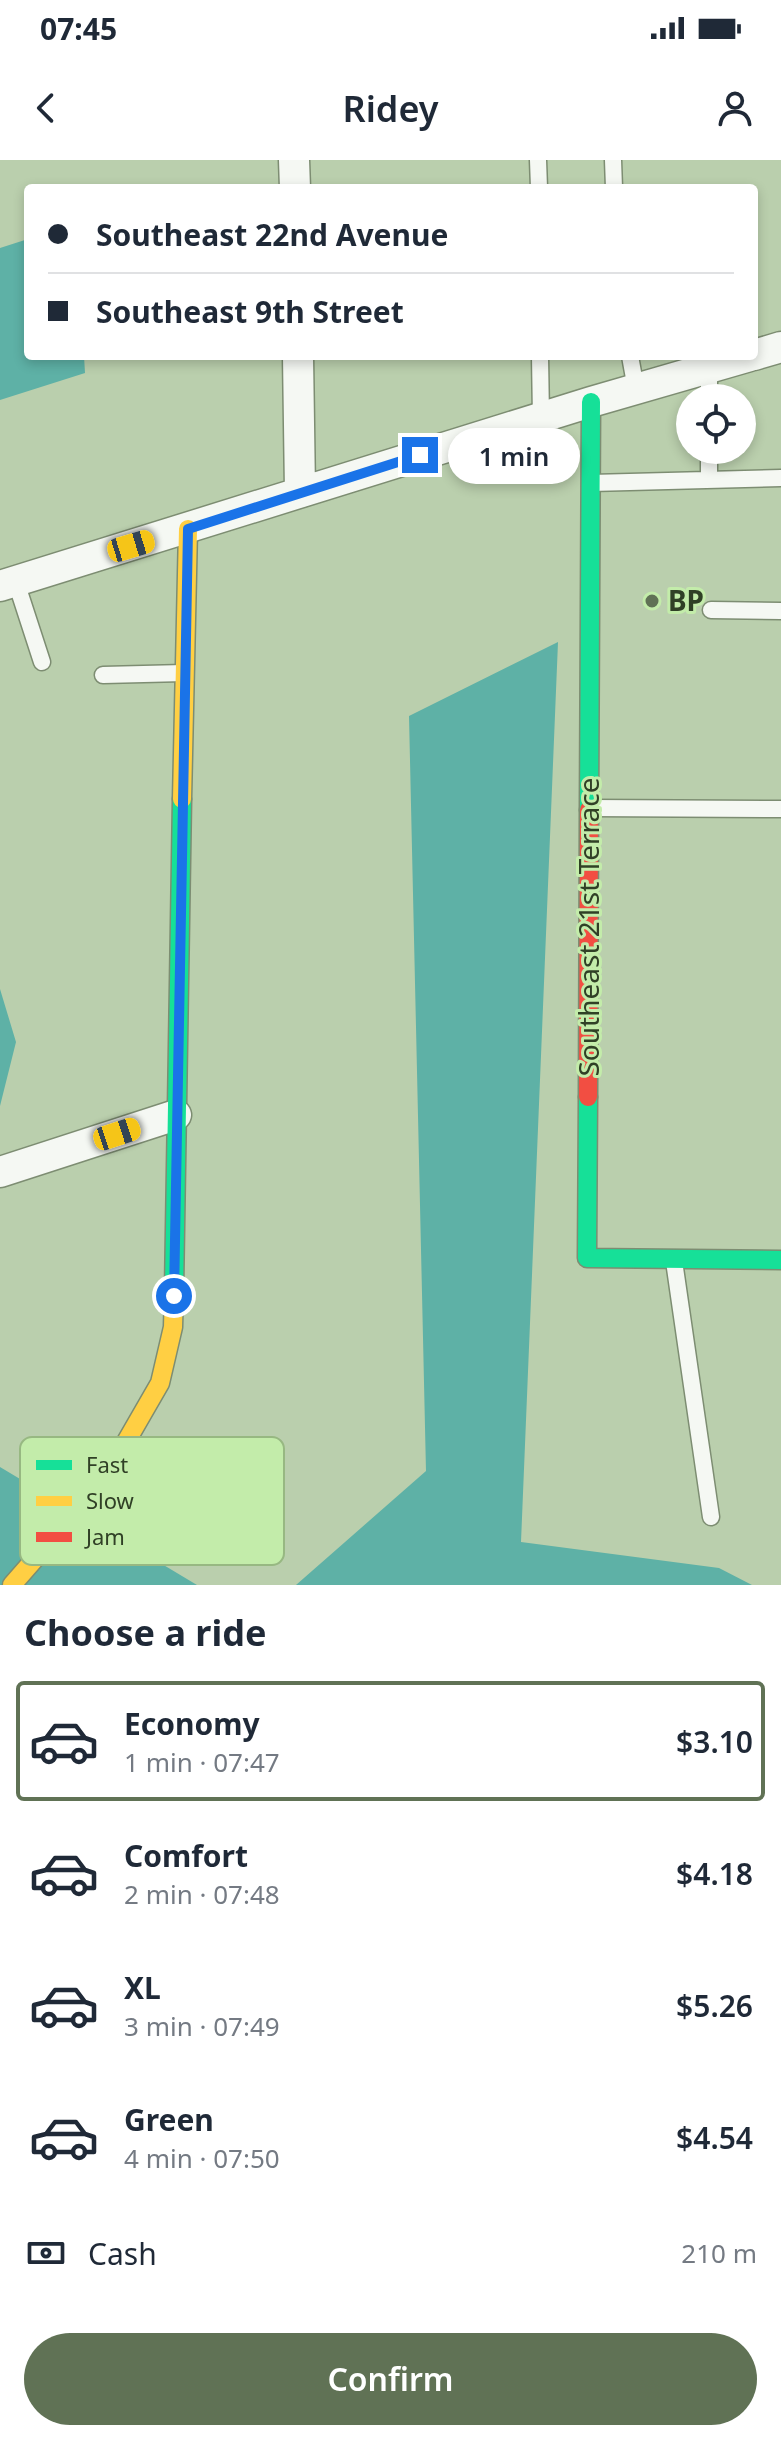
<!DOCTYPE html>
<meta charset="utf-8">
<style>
body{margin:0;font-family:"Noto Sans",sans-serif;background:#f6f6f7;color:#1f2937;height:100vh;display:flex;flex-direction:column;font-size:30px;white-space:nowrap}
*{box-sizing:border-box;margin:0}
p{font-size:26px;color:#747a83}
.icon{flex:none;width:44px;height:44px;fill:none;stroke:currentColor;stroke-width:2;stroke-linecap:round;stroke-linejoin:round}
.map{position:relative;height:1425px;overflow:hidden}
.details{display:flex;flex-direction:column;background:#fff;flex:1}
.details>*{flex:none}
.top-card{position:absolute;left:24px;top:24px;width:734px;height:176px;border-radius:8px;box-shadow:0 4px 12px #0003;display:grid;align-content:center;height:176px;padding:0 24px;background:#fff}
.buttons{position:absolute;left:676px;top:224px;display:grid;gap:16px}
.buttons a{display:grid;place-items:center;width:80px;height:80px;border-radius:50%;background:#fff;box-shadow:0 4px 12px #0003;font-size:40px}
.end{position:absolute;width:36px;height:36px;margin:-18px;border:10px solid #1a73e8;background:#fff;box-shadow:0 0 0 4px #fff}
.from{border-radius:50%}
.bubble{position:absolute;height:56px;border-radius:28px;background:#fff;box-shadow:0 4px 12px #0003;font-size:26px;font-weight:600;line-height:56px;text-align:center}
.car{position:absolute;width:24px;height:48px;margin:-24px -12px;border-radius:10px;box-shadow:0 0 6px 2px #0007;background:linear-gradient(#f5c518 24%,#345 0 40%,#f5c518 0 76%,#345 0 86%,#f5c518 0)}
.top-card b{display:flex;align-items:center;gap:28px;height:76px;font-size:30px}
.top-card b+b{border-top:2px solid #e0e1e3}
.top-card i{width:20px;height:20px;background:#1f2937}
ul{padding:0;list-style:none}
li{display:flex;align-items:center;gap:24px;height:120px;margin:0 16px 12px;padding:0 8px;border:4px solid transparent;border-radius:8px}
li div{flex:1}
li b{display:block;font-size:30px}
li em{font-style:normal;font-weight:600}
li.on{border-color:#607255}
li>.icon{width:72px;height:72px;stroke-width:1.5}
h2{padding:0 24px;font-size:36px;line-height:96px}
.pay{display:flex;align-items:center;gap:20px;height:88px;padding:0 24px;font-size:30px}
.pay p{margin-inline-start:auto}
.button{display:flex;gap:16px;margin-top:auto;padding:16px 24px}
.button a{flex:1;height:92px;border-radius:48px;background:#607255;color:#fff;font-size:32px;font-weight:600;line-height:92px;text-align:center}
.status{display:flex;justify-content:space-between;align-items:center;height:56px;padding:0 40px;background:#fff;direction:ltr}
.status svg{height:22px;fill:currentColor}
header{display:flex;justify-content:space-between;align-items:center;height:104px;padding:0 24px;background:#fff;font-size:36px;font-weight:600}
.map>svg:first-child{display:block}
.water{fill:#5eb1a6}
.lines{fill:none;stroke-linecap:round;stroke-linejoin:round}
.lane-casing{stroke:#7d8d72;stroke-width:19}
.street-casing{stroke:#7d8d72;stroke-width:33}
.fast-casing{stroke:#7d8d72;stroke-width:21}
.slow-casing{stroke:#7d8d72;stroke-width:21}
.jam-casing{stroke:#7d8d72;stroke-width:21}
.lane{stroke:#f5f8f3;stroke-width:16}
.street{stroke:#f5f8f3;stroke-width:30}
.fast{stroke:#16e098;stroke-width:18}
.slow{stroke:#ffcf43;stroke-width:18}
.jam{stroke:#f24e42;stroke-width:18}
.route{stroke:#1a73e8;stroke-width:10}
.poi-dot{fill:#607255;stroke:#c3ecaa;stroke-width:3}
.labels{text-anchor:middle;stroke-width:6;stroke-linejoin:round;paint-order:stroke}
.poi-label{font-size:28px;font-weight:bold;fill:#304026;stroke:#c3ecaa;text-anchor:start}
.street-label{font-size:28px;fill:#304026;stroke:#c3ecaa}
.key{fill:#c3ecaa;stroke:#97b882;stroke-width:2}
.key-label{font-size:22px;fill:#304026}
</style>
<div class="status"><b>07:45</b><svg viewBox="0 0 49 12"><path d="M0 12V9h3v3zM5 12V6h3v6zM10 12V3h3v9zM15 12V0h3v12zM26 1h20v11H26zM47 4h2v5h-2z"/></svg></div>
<header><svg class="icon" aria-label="back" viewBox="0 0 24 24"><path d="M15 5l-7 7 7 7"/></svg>Ridey<svg class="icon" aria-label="person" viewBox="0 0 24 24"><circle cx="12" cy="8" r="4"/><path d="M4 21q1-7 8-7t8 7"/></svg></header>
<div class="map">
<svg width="781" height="1425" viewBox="0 0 781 1425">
<rect width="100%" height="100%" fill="#bacfad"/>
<path class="water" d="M 28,79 L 28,196 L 84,196 L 85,213 L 0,240 L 0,88 Z
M 558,482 L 521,1382 L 719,1408 L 752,1425 L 296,1425 L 426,1311 L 409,556 Z
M 0,829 L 16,882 L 0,946 Z
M 0,1307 L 197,1425 L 0,1425 Z"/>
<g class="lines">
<g class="lane-casing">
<path id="lane" d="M 538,0 L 539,28
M 613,0 L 614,28
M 540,196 L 541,258
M 630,196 L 636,229
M 709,238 L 709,208
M 709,320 L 709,290
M 591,323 L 781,318
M 16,422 L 42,502
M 711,450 L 781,451
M 103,515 L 184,513
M 591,648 L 781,649
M 674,1101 L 711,1357"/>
</g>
<g class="street-casing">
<path id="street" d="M 294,0 L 295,28
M 754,195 L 781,187
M 298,196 L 300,332
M 0,426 L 591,242 L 750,196
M 0,1012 L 176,955"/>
</g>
<g class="fast-casing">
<path id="fast" d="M 589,650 L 591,242
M 588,937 L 587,1098 L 781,1100
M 174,1130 L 182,639"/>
</g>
<g class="slow-casing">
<path id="slow" d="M 182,639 L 188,369
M 12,1425 L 94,1331 L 126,1282 L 160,1223 L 173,1167 L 174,1130"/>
</g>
<g class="jam-casing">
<path id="jam" d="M 588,937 L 589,650"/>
</g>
<use href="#lane" class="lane"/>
<use href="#street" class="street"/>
<use href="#fast" class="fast"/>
<use href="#slow" class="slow"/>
<use href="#jam" class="jam"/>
</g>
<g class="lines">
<path class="route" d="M 174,1136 L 188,369 L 420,295"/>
</g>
<circle class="poi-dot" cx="652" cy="441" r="8"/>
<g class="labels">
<g class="poi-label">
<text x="668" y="451">BP</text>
</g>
<g class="street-label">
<text transform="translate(589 767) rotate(-90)" y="10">Southeast 21st Terrace</text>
</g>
</g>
<rect x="20" y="1277" width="264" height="128" rx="12" class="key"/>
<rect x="36" y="1300" width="36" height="10" fill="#16e098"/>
<rect x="36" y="1336" width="36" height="10" fill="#ffcf43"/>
<rect x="36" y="1372" width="36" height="10" fill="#f24e42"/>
<g class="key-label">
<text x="86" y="1313">Fast</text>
<text x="86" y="1349">Slow</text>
<text x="86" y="1385">Jam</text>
</g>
</svg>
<div class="buttons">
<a><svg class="icon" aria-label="locate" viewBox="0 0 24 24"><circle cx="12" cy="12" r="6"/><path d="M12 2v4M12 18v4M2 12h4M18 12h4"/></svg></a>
</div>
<i class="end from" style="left:174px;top:1136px"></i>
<i class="end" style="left:420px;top:295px"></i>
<div class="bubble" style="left:448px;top:268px;width:132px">1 min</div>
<i class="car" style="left:131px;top:386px;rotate:73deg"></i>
<i class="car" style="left:117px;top:974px;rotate:72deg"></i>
<div class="top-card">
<b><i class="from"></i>Southeast 22nd Avenue</b>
<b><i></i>Southeast 9th Street</b>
</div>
</div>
<section class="details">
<h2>Choose a ride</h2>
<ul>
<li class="on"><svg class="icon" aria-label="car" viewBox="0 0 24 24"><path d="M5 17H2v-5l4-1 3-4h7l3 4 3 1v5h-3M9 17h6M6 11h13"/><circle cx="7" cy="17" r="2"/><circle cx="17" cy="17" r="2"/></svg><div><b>Economy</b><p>1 min · 07:47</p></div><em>$3.10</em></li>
<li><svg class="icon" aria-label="car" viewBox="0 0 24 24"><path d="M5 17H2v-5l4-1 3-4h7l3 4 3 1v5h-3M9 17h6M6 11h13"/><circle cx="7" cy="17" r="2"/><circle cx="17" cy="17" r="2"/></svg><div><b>Comfort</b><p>2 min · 07:48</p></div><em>$4.18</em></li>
<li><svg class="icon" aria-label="car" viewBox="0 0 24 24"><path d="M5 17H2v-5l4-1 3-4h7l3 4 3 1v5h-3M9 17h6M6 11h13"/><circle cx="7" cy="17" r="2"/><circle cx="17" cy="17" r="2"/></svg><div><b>XL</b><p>3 min · 07:49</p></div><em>$5.26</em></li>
<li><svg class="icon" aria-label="car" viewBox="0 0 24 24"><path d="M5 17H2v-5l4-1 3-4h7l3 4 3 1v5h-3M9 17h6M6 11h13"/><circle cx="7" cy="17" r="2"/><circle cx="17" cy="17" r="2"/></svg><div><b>Green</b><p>4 min · 07:50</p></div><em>$4.54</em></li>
</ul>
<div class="pay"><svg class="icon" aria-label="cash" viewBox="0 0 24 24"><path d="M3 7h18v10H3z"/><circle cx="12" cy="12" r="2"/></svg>Cash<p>210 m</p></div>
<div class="button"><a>Confirm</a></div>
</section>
